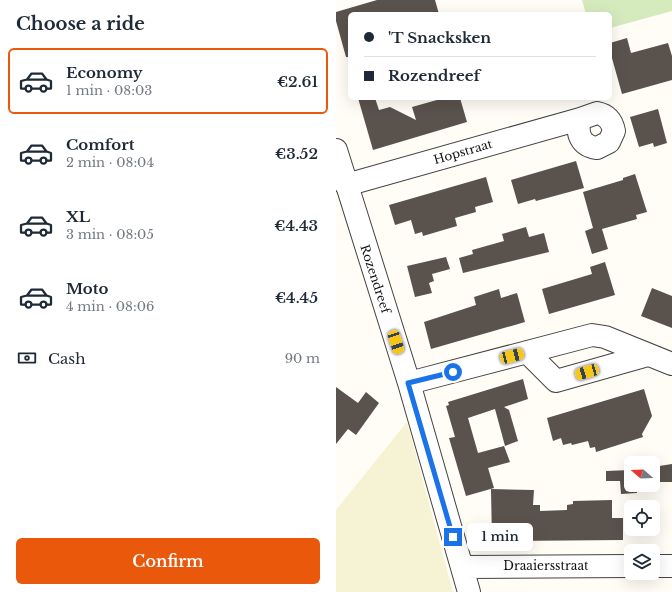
<!DOCTYPE html>
<meta charset="utf-8">
<style>
body{margin:0;font-family:"Libre Baskerville",serif;background:#f2f2f3;color:#1f2937;height:100vh;display:flex;flex-direction:column;font-size:15px;white-space:nowrap}
*{box-sizing:border-box;margin:0}
p{font-size:13px;color:#747a83}
.icon{flex:none;width:22px;height:22px;fill:none;stroke:currentColor;stroke-width:2;stroke-linecap:round;stroke-linejoin:round}
.map{position:relative;flex:1;overflow:hidden}
.panel{display:flex;flex-direction:column;background:#fff;width:336px}
.panel>*{flex:none}
.hud{position:absolute;left:12px;top:12px;width:264px;height:88px;border-radius:6px;box-shadow:0 4px 16px #0002;display:grid;align-content:center;height:88px;padding:0 16px;background:#fff}
.needle{width:26px;rotate:289deg}
.tools{position:absolute;left:288px;top:456px;display:grid;gap:8px}
.tools a{display:grid;place-items:center;width:36px;height:36px;border-radius:6px;background:#fff;box-shadow:0 4px 16px #0002;font-size:20px}
.end{position:absolute;width:18px;height:18px;margin:-9px;border:5px solid #1a73e8;background:#fff;box-shadow:0 0 0 2px #fff}
.from{border-radius:50%}
.bubble{position:absolute;height:28px;border-radius:6px;background:#fff;box-shadow:0 4px 16px #0002;font-size:13px;font-weight:600;line-height:28px;text-align:center}
.car{position:absolute;width:12px;height:24px;margin:-12px -6px;border-radius:5px;box-shadow:0 0 3px 1px #0007;background:linear-gradient(#f5c518 24%,#345 0 40%,#f5c518 0 76%,#345 0 86%,#f5c518 0)}
.hud b{display:flex;align-items:center;gap:14px;height:38px;font-size:15px}
.hud b+b{border-top:1px solid #e0e1e3}
.hud i{width:10px;height:10px;background:#1f2937}
ul{padding:0;list-style:none}
li{display:flex;align-items:center;gap:12px;height:66px;margin:0 8px 6px;padding:0 8px;border:2px solid transparent;border-radius:6px}
li div{flex:1}
li b{display:block;font-size:15px}
li em{font-style:normal;font-weight:600}
li.selected{border-color:#ea580c}
li>.icon{width:36px;height:36px;stroke-width:1.5}
h2{padding:0 16px;font-size:18px;line-height:48px}
.pay{display:flex;align-items:center;gap:10px;height:44px;padding:0 16px;font-size:15px}
.pay p{margin-inline-start:auto}
.cta{display:flex;gap:8px;margin-top:auto;padding:8px 16px}
.cta a{flex:1;height:46px;border-radius:6px;background:#ea580c;color:#fff;font-size:16px;font-weight:600;line-height:46px;text-align:center}
main{display:flex;flex:1;min-height:0}
.map>svg:first-child{display:block}
.farmland{fill:#f6f3d4}
.green{fill:#d5ebbd}
.building{fill:#5a524d}
.lines{fill:none;stroke-linecap:round;stroke-linejoin:round}
.minor-casing{stroke:#444;stroke-width:24}
.minor{stroke:#fff;stroke-width:22}
.route{stroke:#1a73e8;stroke-width:5}
.labels{text-anchor:middle;stroke-width:4;stroke-linejoin:round;paint-order:stroke}
.street-label{font-size:12px;fill:#111;stroke:#fff}
</style>
<main>
<section class="panel">
<h2>Choose a ride</h2>
<ul>
<li class="selected"><svg class="icon" aria-label="car" viewBox="0 0 24 24"><path d="M5 17H2v-5l4-1 3-4h7l3 4 3 1v5h-3M9 17h6M6 11h13"/><circle cx="7" cy="17" r="2"/><circle cx="17" cy="17" r="2"/></svg><div><b>Economy</b><p>1 min · 08:03</p></div><em>€2.61</em></li>
<li><svg class="icon" aria-label="car" viewBox="0 0 24 24"><path d="M5 17H2v-5l4-1 3-4h7l3 4 3 1v5h-3M9 17h6M6 11h13"/><circle cx="7" cy="17" r="2"/><circle cx="17" cy="17" r="2"/></svg><div><b>Comfort</b><p>2 min · 08:04</p></div><em>€3.52</em></li>
<li><svg class="icon" aria-label="car" viewBox="0 0 24 24"><path d="M5 17H2v-5l4-1 3-4h7l3 4 3 1v5h-3M9 17h6M6 11h13"/><circle cx="7" cy="17" r="2"/><circle cx="17" cy="17" r="2"/></svg><div><b>XL</b><p>3 min · 08:05</p></div><em>€4.43</em></li>
<li><svg class="icon" aria-label="car" viewBox="0 0 24 24"><path d="M5 17H2v-5l4-1 3-4h7l3 4 3 1v5h-3M9 17h6M6 11h13"/><circle cx="7" cy="17" r="2"/><circle cx="17" cy="17" r="2"/></svg><div><b>Moto</b><p>4 min · 08:06</p></div><em>€4.45</em></li>
</ul>
<div class="pay"><svg class="icon" aria-label="cash" viewBox="0 0 24 24"><path d="M3 7h18v10H3z"/><circle cx="12" cy="12" r="2"/></svg>Cash<p>90 m</p></div>
<div class="cta"><a>Confirm</a></div>
</section>
<div class="map">
<svg width="336" height="592" viewBox="0 0 336 592">
<rect width="100%" height="100%" fill="#fffdf5"/>
<path class="farmland" d="M 71,422 L 117,592 L 0,592 L 0,510 Z"/>
<path class="green" d="M 246,0 L 336,0 L 336,11 L 274,28 L 274,14 L 250,14 Z"/>
<path class="building" d="M 41,0 L 99,0 L 103,14 L 14,14 L 14,57 L 10,57 L 0,21 L 0,12 Z
M 291,38 L 295,53 L 332,43 L 336,56 L 336,80 L 286,94 L 274,51 L 274,43 Z
M 22,98 L 39,98 L 43,110 L 54,107 L 80,120 L 76,107 L 108,98 L 124,98 L 131,122 L 37,150 Z
M 322,109 L 331,143 L 318,147 L 317,143 L 303,147 L 294,117 Z
M 240,161 L 248,188 L 200,201 L 199,199 L 182,204 L 175,180 Z
M 299,174 L 311,212 L 300,215 L 301,219 L 266,229 L 272,249 L 256,254 L 249,231 L 257,228 L 247,192 L 287,180 L 287,178 Z
M 150,177 L 157,202 L 139,207 L 140,212 L 119,218 L 121,226 L 87,236 L 86,232 L 79,234 L 75,220 L 59,225 L 53,205 Z
M 190,227 L 193,237 L 208,233 L 213,252 L 127,273 L 123,258 L 137,254 L 136,250 L 168,241 L 166,234 Z
M 110,257 L 114,269 L 96,274 L 98,281 L 93,283 L 96,293 L 79,297 L 71,266 Z
M 269,262 L 279,295 L 213,314 L 206,289 L 256,274 L 254,267 Z
M 316,288 L 336,296 L 336,328 L 305,316 Z
M 163,289 L 165,298 L 181,293 L 189,322 L 95,349 L 88,322 L 140,305 L 138,297 Z
M 187,379 L 192,399 L 168,407 L 173,410 L 182,441 L 169,446 L 159,409 L 132,418 L 142,453 L 168,446 L 174,462 L 152,468 L 158,488 L 130,496 L 113,438 L 119,437 L 110,406 L 113,405 L 112,402 Z
M 0,387 L 22,403 L 30,392 L 43,403 L 20,435 L 12,429 L 0,444 Z
M 308,389 L 316,416 L 306,434 L 307,437 L 260,452 L 259,447 L 254,448 L 252,441 L 236,445 L 235,443 L 227,445 L 225,438 L 217,441 L 211,418 Z
M 336,464 L 336,482 L 317,482 L 317,467 Z
M 295,470 L 295,485 L 301,485 L 301,493 L 285,494 L 284,481 L 270,481 L 270,471 Z
M 155,489 L 198,490 L 197,505 L 204,505 L 204,511 L 231,510 L 231,505 L 237,504 L 237,501 L 276,500 L 276,518 L 287,518 L 287,540 L 156,541 Z"/>
<g class="lines">
<g class="minor-casing">
<path id="minor" d="M 261,113 C 271,115 276,121 278,131 L 273,142 L 261,148 C 245,146 240,134 244,119 Z
M 0,150 L 73,383 L 133,592
M 10,185 L 244,119
M 191,352 L 220,381 L 312,355
M 73,383 L 256,335 L 269,337 L 336,364
M 317,566 L 336,566
M 126,567 L 295,566"/>
</g>
<use href="#minor" class="minor"/>
</g>
<g class="lines">
<path class="route" d="M 117,537 L 72,383 L 117,372"/>
</g>
<g class="labels">
<g class="street-label">
<text transform="translate(127 152) rotate(-16)" y="4">Hopstraat</text>
<text transform="translate(39 279) rotate(72)" y="4">Rozendreef</text>
<text x="210" y="570">Draaiersstraat</text>
</g>
</g>
</svg>
<div class="tools">
<a><svg class="needle" viewBox="-14 -14 28 28"><path d="M0-13l5 13h-10z" fill="#e53935"/><path d="M0 13l5-13h-10z" fill="#747a83"/></svg></a>
<a><svg class="icon" aria-label="locate" viewBox="0 0 24 24"><circle cx="12" cy="12" r="6"/><path d="M12 2v4M12 18v4M2 12h4M18 12h4"/></svg></a>
<a><svg class="icon" aria-label="layers" viewBox="0 0 24 24"><path d="M12 4l9 5-9 5-9-5zM3 14l9 5 9-5"/></svg></a>
</div>
<i class="end from" style="left:117px;top:372px"></i>
<i class="end" style="left:117px;top:537px"></i>
<div class="bubble" style="left:131px;top:523px;width:66px">1 min</div>
<i class="car" style="left:60px;top:342px;rotate:162deg"></i>
<i class="car" style="left:176px;top:356px;rotate:76deg"></i>
<i class="car" style="left:251px;top:372px;rotate:254deg"></i>
<div class="hud">
<b><i class="from"></i>'T Snacksken</b>
<b><i></i>Rozendreef</b>
</div>
</div>
</main>
